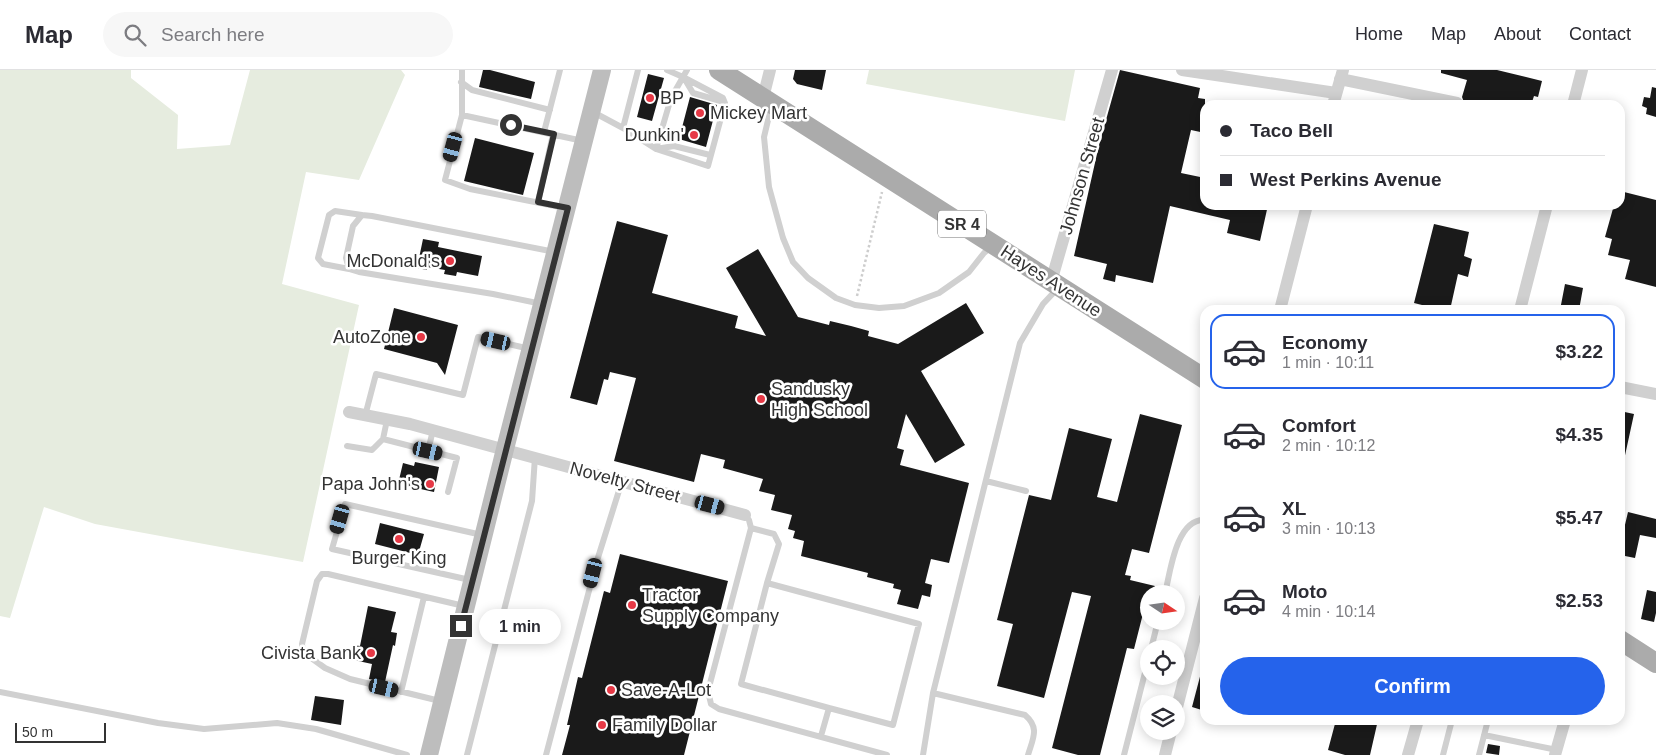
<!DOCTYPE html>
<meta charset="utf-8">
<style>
body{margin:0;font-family:Arial,sans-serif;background:#f7f7f7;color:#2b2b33;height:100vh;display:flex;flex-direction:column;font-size:19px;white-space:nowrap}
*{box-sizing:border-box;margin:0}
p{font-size:16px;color:#7c7c81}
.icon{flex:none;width:28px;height:28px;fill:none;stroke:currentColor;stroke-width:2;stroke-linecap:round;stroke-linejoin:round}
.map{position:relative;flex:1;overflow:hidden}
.side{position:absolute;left:1200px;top:235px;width:425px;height:420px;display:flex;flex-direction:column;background:#fff;border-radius:15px;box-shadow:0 2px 12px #0003}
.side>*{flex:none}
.top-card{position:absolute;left:1200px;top:30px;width:425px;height:110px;border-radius:15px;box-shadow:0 2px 12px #0003;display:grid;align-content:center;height:110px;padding:0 20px;background:#fff}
.needle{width:32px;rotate:103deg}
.tools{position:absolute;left:1140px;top:515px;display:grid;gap:10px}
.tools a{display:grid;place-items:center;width:45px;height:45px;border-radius:50%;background:#fff;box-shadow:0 2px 12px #0003;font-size:25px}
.scale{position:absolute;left:15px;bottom:12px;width:91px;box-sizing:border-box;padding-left:5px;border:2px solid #333;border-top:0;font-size:14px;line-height:18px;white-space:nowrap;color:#333;-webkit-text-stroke:4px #fff;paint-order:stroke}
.end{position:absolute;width:22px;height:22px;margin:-11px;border:6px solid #333;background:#fff;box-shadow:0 0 0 2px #fff}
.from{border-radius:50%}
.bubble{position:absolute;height:35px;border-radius:18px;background:#fff;box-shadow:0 2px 12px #0003;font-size:16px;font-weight:700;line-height:35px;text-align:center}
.car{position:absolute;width:15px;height:30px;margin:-15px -8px;border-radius:6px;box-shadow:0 0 4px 1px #0007;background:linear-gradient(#222 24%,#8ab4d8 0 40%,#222 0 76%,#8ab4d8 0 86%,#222 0)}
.top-card b{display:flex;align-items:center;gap:18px;height:48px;font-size:19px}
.top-card b+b{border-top:1px solid #e1e1e2}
.top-card i{width:12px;height:12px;background:#2b2b33}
ul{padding:9px 0 0;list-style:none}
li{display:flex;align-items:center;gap:15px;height:75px;margin:0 10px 8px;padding:0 10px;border:2px solid transparent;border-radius:15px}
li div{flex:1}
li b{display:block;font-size:19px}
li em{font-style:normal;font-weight:700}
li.active{border-color:#2563eb}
li>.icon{width:45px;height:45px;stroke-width:1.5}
.action{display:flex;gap:10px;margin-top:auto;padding:10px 20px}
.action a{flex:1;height:58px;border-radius:30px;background:#2563eb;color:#fff;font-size:20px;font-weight:700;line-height:58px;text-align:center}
header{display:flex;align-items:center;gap:30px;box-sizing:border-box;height:70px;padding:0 25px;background:#fff;border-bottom:1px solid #e1e1e2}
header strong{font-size:24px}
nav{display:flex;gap:28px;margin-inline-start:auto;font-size:18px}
.search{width:350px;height:45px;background:#f7f7f7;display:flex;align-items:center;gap:12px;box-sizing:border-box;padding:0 18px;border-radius:28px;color:#7c7c81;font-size:19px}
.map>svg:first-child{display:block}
.green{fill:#e6ecdf}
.building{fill:#1a1a1a}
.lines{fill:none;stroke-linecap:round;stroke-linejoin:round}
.path{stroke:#cdcdcd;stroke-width:2.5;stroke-dasharray:2.5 2.5;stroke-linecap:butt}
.lane{stroke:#d0d0d0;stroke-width:6}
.street{stroke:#d0d0d0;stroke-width:12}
.secondary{stroke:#bdbdbd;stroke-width:18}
.primary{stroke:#ababab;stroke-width:20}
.route{stroke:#333;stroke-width:6}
.poi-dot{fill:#e63946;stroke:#fff;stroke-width:2}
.labels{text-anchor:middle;stroke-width:5;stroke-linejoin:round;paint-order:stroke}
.shield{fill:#fff;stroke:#707070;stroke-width:1}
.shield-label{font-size:16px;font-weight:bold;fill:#333}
.poi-label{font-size:18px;fill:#333;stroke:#fff;text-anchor:start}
.street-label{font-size:18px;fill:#333;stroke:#fff}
</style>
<header>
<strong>Map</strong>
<div class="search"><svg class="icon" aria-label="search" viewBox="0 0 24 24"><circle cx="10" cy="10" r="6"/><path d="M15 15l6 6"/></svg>Search here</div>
<nav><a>Home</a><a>Map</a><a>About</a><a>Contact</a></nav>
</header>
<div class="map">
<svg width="1656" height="685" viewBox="0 0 1656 685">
<rect width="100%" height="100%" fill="#fff"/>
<path class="green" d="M 0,0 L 131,0 L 131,8 L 178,45 L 177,79 L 230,75 L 250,0 L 401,0 L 405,5 L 359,110 L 306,102 L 282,214 L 359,235 L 303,492 L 95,454 L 44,437 L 10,548 L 0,546 Z
M 869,0 L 1075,0 L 1065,51 L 866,14 Z"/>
<path class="building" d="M 483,0 L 490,0 L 535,12 L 531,29 L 479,17 Z
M 795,0 L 826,0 L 822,20 L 797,14 L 793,9 Z
M 1120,0 L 1200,18 L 1198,28 L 1205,29 L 1205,63 L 1191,60 L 1181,103 L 1205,108 L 1205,135 L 1268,135 L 1260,171 L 1227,163 L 1230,150 L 1170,136 L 1153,213 L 1116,205 L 1115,212 L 1103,209 L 1107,194 L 1074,186 L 1099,75 Z
M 1441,0 L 1497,0 L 1542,11 L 1538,27 L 1534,26 L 1531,35 L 1465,35 L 1462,27 L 1467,10 L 1441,3 Z
M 648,4 L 664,8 L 652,51 L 637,47 Z
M 1652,17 L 1656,18 L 1656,47 L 1646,44 L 1647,38 L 1642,36 L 1644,27 L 1650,28 Z
M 690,27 L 717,35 L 706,77 L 679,69 Z
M 475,68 L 534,83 L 523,125 L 464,111 Z
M 1620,121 L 1656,130 L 1656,217 L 1625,209 L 1630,190 L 1608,185 L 1612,169 L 1605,167 L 1614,135 L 1620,135 Z
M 617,151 L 668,165 L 652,223 L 738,246 L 735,258 L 766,266 L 726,198 L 758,179 L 798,247 L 829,255 L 830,251 L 851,256 L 869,261 L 868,266 L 898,274 L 966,233 L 984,263 L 921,301 L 965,375 L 935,393 L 906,344 L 897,378 L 904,380 L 900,395 L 969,413 L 949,493 L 931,489 L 925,513 L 932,515 L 930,527 L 922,525 L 918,539 L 897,534 L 901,520 L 893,518 L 894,514 L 867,507 L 868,503 L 801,486 L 804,471 L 793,468 L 795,461 L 788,459 L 792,445 L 771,440 L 775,425 L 759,421 L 763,409 L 723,398 L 725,390 L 701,384 L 694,412 L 614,391 L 636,308 L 610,302 L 608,310 L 604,309 L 597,335 L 570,328 Z
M 1434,154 L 1469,162 L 1464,186 L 1472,189 L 1468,207 L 1458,204 L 1450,240 L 1442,240 L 1414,233 Z
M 423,169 L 439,172 L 438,177 L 482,186 L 478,206 L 457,202 L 456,206 L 444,204 L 445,200 L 427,197 L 427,200 L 417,198 Z
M 1565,214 L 1583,218 L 1579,240 L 1560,240 Z
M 394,238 L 458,255 L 445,305 L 437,293 L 384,279 Z
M 1620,341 L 1634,344 L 1624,390 L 1620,389 Z
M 1140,344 L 1182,355 L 1149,483 L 1132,479 L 1125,505 L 1131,506 L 1130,510 L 1155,516 L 1153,524 L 1149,524 L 1149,529 L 1147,528 L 1134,579 L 1127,578 L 1100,685 L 1078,685 L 1052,678 L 1091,526 L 1072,522 L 1044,628 L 997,616 L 1013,554 L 997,550 L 1029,425 L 1051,430 L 1069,358 L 1112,369 L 1097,427 L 1117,432 Z
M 415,392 L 439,397 L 434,422 L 398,414 L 403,393 L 414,396 Z
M 1628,442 L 1656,449 L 1656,468 L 1640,465 L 1635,488 L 1620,485 L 1620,476 Z
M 380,453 L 424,464 L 418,485 L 375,474 Z
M 620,484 L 728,511 L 684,685 L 562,685 L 570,655 L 567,655 L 578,607 L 582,608 L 604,521 L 610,523 Z
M 1647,520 L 1656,522 L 1656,543 L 1654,552 L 1641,549 Z
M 368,536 L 396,542 L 391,562 L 397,563 L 395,576 L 393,575 L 385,612 L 369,609 L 372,594 L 349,589 L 352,575 L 360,576 Z
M 1202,599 L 1205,599 L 1205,641 L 1192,637 Z
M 315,626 L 344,630 L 341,655 L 311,650 Z
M 1336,650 L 1355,654 L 1356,650 L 1378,650 L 1370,685 L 1345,685 L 1328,680 Z
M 1488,674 L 1500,676 L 1499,685 L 1486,683 Z"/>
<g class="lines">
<path class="path" d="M 857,226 L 882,122"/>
<path class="lane" d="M 687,0 L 671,28 L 656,79 L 674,76 L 710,85
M 684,8 L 693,23 L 724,32
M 461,12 L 472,20 L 550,40
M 766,36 L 769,46 L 764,67 L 769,117 L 783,168 L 793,192 L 808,208 L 836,228 L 855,235 L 879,238 L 904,236 L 939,223 L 969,202 L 984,183 L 991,177
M 593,42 L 623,58 L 656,79 L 708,96 L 725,33 L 723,28 L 683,7 L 667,0
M 462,45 L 462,0
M 623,58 L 638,0
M 544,62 L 560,0
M 538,132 L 553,64
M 565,138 L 470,119 L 445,110 L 462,45 L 583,71
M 349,199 L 323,194 L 318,188 L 329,145 L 335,141 L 362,145
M 542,234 L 493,224 L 359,202 L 349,199 L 346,188 L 353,156 L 362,145 L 372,146 L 555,182
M 365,346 L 376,304 L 463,325 L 478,267 L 530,279
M 387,350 L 383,369 L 457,388 L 448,422
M 347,376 L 372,380 L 383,369
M 428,381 L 433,360
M 986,411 L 1026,421
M 745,445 L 749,450 L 751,458 L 708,621 L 711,634 L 719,639 L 887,685
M 751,458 L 774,464 L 779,474 L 767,513 L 919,554 L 893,655 L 829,638 L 821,666
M 470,510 L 332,479 L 345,434 L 482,465
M 767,513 L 741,614 L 829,638
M 1165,524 C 1170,503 1176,448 1205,450
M 1151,579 L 1158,551
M 0,622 L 158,653 L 204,659 L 277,653 L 316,659 L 407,685
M 401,622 L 424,527
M 933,623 L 1025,645 C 1040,658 1033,668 1028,685
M 440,631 L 350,609 L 325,598 L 303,582 L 302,574 L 317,511 L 322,504 L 328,504 L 464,536
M 1484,665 L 1557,680
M 467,685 L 532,431 L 535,387
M 546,685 L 596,494 L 622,411
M 923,685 L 933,623 L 1020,273 L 1043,234 L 1058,218
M 1124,685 L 1149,587
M 1443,685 L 1452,650
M 1479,685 L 1488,650"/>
<path class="street" d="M 1182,0 L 1336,23
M 1340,9 L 1457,33
M 763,28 L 770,0
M 1333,35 L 1343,0
M 1573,35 L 1582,0
M 1051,212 L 1112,0
M 1280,240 L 1307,135
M 1520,240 L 1547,135
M 1620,317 L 1656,324
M 349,342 L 410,354 L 745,445
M 1176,641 L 1205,528
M 1165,685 L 1171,661
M 1408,685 L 1418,650
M 1555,685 L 1565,650"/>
<path class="secondary" d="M 429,685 L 505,379 L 602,0"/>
<path class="primary" d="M 719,0 L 1205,309
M 1620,570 L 1656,593"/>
</g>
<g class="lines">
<path class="route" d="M 461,556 L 568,138 L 538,132 L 554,64 L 511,55"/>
</g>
<g class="poi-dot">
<circle cx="650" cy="28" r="5"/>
<circle cx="700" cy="43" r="5"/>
<circle cx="694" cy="65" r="5"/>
<circle cx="450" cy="191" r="5"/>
<circle cx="421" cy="267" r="5"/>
<circle cx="761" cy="329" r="5"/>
<circle cx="430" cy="414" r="5"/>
<circle cx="399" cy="469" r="5"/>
<circle cx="632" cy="535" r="5"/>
<circle cx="371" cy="583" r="5"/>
<circle cx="611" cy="620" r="5"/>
<circle cx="602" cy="655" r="5"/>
</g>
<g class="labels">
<rect class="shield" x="938" y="140.5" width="48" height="27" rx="4"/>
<g class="shield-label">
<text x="962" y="160">SR 4</text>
</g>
<g class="poi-label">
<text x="660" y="34">BP</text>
<text x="710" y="49">Mickey Mart</text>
<text x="684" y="71" text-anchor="end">Dunkin'</text>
<text x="440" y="197" text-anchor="end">McDonald's</text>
<text x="411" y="273" text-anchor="end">AutoZone</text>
<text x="771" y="325">Sandusky<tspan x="771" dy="21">High School</tspan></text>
<text x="420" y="420" text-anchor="end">Papa John's</text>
<text x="399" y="494" text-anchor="middle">Burger King</text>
<text x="642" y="531">Tractor<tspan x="642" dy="21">Supply Company</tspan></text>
<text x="361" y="589" text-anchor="end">Civista Bank</text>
<text x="621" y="626">Save-A-Lot</text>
<text x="612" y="661">Family Dollar</text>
</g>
<g class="street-label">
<text transform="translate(1082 106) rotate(-74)" y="6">Johnson Street</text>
<text transform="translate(1051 211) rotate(33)" y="6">Hayes Avenue</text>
<text transform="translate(625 412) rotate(15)" y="6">Novelty Street</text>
</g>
</g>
</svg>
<div class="tools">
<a><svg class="needle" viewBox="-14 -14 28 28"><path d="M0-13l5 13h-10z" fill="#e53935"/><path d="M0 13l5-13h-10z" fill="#7c7c81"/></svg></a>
<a><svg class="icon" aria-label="locate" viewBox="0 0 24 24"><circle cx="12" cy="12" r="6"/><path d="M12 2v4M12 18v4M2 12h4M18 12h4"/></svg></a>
<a><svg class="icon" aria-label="layers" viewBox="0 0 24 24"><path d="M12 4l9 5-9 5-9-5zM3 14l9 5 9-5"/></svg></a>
</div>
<div class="scale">50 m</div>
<i class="end from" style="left:511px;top:55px"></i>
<i class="end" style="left:461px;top:556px"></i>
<div class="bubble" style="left:479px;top:539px;width:82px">1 min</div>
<i class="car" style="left:453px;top:77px;rotate:195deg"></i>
<i class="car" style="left:496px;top:271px;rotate:283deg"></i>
<i class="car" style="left:428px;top:381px;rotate:103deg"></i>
<i class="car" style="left:710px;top:435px;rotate:105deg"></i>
<i class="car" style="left:340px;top:449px;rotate:196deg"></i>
<i class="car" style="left:593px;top:503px;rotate:194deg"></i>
<i class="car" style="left:384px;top:618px;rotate:103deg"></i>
<div class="top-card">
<b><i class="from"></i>Taco Bell</b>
<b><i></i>West Perkins Avenue</b>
</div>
<section class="side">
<ul>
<li class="active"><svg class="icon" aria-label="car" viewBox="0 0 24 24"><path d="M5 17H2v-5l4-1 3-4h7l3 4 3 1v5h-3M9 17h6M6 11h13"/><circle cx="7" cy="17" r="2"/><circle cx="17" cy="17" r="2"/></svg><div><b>Economy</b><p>1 min · 10:11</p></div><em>$3.22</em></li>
<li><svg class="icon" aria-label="car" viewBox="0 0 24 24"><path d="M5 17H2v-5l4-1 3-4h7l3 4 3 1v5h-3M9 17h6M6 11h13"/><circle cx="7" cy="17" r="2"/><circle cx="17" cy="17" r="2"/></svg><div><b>Comfort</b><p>2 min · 10:12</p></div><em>$4.35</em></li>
<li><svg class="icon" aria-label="car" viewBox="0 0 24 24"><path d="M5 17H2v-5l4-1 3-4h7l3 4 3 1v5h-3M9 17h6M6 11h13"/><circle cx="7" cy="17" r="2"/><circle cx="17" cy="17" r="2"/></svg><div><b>XL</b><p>3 min · 10:13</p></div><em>$5.47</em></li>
<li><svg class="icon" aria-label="car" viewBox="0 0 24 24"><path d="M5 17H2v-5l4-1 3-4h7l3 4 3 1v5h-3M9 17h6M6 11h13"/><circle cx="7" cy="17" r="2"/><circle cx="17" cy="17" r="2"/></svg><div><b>Moto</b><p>4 min · 10:14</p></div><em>$2.53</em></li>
</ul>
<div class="action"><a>Confirm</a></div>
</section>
</div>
